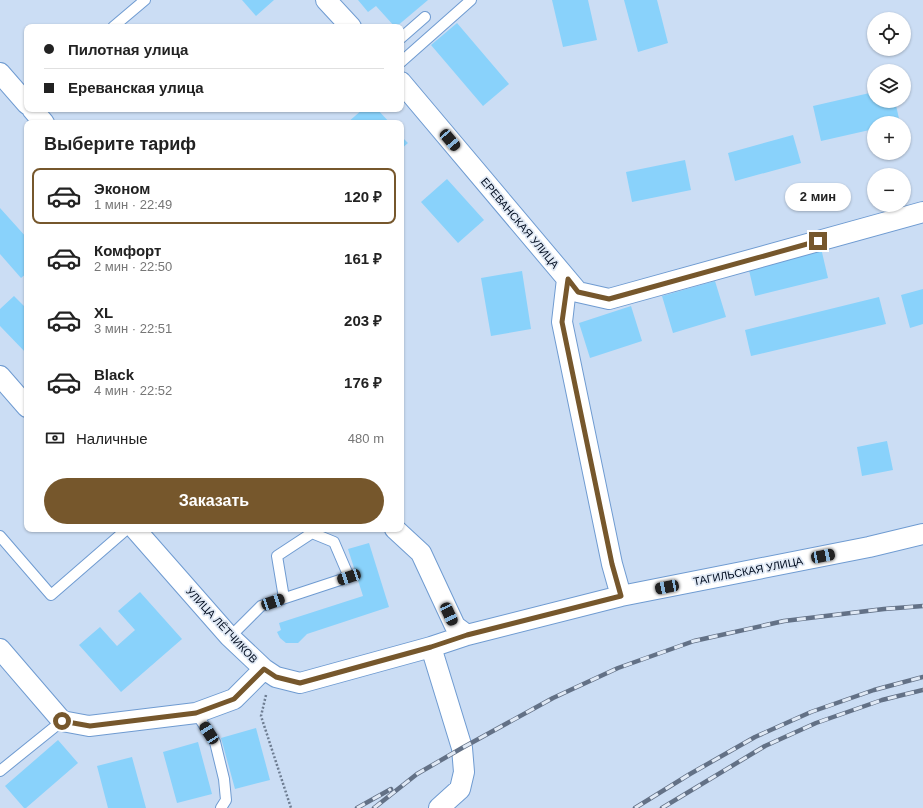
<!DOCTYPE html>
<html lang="ru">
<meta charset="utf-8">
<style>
body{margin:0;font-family:Helvetica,sans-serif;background:#f2f2f2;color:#222;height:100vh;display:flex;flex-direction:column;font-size:15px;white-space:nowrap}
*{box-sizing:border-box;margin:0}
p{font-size:13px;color:#767676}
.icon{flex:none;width:22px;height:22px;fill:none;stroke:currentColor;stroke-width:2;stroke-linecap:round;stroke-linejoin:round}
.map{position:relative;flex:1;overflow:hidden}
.panel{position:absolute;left:24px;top:120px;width:380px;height:412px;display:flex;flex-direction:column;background:#fff;border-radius:8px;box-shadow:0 1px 3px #0004}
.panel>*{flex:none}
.top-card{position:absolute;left:24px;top:24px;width:380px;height:88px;border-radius:8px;box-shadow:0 1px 3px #0004;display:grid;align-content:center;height:88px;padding:0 20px;background:#fff}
.tools{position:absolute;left:867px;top:12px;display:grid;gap:8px}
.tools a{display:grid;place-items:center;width:44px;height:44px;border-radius:50%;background:#fff;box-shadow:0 1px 3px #0004;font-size:20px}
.end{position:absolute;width:18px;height:18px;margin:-9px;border:5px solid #76572c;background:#fff;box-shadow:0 0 0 2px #fff}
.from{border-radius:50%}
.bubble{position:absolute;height:28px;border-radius:14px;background:#fff;box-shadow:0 1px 3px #0004;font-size:13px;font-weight:700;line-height:28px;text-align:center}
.car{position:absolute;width:12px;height:24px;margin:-12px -6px;border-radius:5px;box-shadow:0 0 3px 1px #0007;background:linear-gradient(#222 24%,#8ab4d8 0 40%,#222 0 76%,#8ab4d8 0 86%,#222 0)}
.top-card b{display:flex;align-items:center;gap:14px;height:38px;font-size:15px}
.top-card b+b{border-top:1px solid #e0e0e0}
.top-card i{width:10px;height:10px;background:#222}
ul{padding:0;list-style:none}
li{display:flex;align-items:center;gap:12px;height:56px;margin:0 8px 6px;padding:0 12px;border:2px solid transparent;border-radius:8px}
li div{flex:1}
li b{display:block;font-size:15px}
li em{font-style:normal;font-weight:700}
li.active{border-color:#76572c}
li>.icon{width:36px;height:36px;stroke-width:1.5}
h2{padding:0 20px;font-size:18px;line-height:48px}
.pay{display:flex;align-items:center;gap:10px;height:44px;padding:0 20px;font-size:15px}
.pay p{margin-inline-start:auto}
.cta{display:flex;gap:8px;margin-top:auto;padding:8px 20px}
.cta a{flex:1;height:46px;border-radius:24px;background:#76572c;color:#fff;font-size:16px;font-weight:700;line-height:46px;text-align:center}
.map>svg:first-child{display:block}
.building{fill:#89d2fb}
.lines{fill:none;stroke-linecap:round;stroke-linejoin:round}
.lane-casing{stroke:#6f9bd1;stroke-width:12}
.street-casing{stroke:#6f9bd1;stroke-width:22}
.path{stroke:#6e7d92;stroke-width:2.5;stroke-dasharray:2 2;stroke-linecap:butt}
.lane{stroke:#fff;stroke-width:10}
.street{stroke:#fff;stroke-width:20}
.rail-casing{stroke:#637186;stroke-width:4.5}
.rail{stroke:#e0e9f5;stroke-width:3;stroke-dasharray:9;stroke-linecap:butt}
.route{stroke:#76572c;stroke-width:5}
.labels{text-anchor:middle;stroke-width:3.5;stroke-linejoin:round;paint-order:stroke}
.street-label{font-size:11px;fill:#010c1f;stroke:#e0e9f5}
</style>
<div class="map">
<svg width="923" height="808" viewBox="0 0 923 808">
<rect width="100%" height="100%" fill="#cbddf4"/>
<path class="building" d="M 242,0 L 274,0 L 256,16 Z
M 358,0 L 428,0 L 396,27 L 395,27 L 376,6 L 368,12 Z
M 552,0 L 588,0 L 597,40 L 563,47 Z
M 624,0 L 657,0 L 668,43 L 638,52 Z
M 457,23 L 509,84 L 483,106 L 431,45 Z
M 874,92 L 874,101 L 895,101 L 900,123 L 874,123 L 874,129 L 821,141 L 813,106 Z
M 363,109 L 377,109 L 390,123 L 347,123 Z
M 793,135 L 801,163 L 735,181 L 728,153 Z
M 401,136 L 408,143 L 401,149 Z
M 685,160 L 691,190 L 632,202 L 626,172 Z
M 447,179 L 484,220 L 458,243 L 421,202 Z
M 0,208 L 27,238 L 27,273 L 21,278 L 0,254 Z
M 821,248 L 828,278 L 755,296 L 748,266 Z
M 522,271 L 531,329 L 491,336 L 481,278 Z
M 715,281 L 726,317 L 673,333 L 662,296 Z
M 923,289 L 923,324 L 910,328 L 901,295 Z
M 14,296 L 27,309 L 27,354 L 0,326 L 0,309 Z
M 879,297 L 886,324 L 751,356 L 745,330 Z
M 631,306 L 642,341 L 590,358 L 579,323 Z
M 887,441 L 893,470 L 862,476 L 857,447 Z
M 369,543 L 389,607 L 307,634 L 298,643 L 286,643 L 280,638 L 277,632 L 281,630 L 279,623 L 363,596 L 348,549 Z
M 140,592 L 182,639 L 121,692 L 79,645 L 100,627 L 117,646 L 135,630 L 118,611 Z
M 256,728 L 270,780 L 235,789 L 221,738 Z
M 58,740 L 78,763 L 26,808 L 24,808 L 5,786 Z
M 198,742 L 212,794 L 177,803 L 163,752 Z
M 132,757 L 146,808 L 108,808 L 97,766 Z"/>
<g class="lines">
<g class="lane-casing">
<path id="lane" d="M 113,27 L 145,0
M 401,38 L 425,17
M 401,62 L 471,0
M 0,536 L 51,595 L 127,529
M 229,636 L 236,631 L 261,606 L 349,577 L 334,542 L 312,533 L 277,556 L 284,598
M 196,713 L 215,742 L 224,779 L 226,800 L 221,808
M 0,771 L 62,721"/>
</g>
<g class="street-casing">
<path id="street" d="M 326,0 L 351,27
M 0,73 L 27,104
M 401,82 L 578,292 L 609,299 L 923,212
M 32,109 L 44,123
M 567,279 L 562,322 L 612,564 L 621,596
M 0,376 L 27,407
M 135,529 L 229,636 L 264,669 L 276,677 L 300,683 L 431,647 L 467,635
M 395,529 L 421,553 L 455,626 L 467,635 L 621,596 L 869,547 L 923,534
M 431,647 L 462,748 L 464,772 L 460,789 L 439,808
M 0,649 L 62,721 L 89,726 L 196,713 L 234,699 L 264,669"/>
</g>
<path class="path" d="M 266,695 L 261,716 L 291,808"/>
<use href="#lane" class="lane"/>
<use href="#street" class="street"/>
<g class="rail-casing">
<path id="rail" d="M 357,808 L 391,789
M 374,808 L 417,774 L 462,748 L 553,698 L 618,668 L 694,641 L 784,621 L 884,609 L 923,606
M 635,808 L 690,774 L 755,737 L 811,712 L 874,690 L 923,677
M 662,808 L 765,746 L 816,723 L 882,700 L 923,690"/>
</g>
<use href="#rail" class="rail"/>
</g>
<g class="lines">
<path class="route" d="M 62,721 L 90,726 L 196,713 L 234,699 L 264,669 L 276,677 L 300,683 L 431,647 L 467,635 L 621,596 L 612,564 L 562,322 L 568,279 L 578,292 L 609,299 L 818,241"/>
</g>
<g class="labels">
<g class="street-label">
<text transform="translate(520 223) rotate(50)" y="4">ЕРЕВАНСКАЯ УЛИЦА</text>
<text transform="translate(748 571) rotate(-11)" y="4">ТАГИЛЬСКАЯ УЛИЦА</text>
<text transform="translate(222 625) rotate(47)" y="4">УЛИЦА ЛЁТЧИКОВ</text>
</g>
</g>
</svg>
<div class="tools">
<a><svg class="icon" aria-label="locate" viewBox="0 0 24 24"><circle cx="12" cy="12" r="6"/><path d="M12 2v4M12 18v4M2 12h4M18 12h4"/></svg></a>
<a><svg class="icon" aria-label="layers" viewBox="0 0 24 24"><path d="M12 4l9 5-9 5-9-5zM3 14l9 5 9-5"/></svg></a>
<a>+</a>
<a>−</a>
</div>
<i class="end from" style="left:62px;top:721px"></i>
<i class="end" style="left:818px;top:241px"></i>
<div class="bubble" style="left:785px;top:183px;width:66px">2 мин</div>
<i class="car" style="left:450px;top:140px;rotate:140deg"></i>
<i class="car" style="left:823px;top:556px;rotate:79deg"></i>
<i class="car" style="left:349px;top:577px;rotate:252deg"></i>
<i class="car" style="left:667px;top:587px;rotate:259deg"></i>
<i class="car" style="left:273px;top:602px;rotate:71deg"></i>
<i class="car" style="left:449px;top:614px;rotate:155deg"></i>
<i class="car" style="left:209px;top:733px;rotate:327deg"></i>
<div class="top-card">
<b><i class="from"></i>Пилотная улица</b>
<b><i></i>Ереванская улица</b>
</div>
<section class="panel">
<h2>Выберите тариф</h2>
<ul>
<li class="active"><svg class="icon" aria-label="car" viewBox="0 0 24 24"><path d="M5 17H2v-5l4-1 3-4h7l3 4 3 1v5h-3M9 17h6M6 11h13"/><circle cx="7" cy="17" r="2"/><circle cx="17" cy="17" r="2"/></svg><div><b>Эконом</b><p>1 мин · 22:49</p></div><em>120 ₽</em></li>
<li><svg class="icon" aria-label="car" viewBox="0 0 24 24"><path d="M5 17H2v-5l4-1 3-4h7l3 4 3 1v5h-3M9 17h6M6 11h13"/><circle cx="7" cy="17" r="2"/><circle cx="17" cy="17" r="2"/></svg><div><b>Комфорт</b><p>2 мин · 22:50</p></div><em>161 ₽</em></li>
<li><svg class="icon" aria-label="car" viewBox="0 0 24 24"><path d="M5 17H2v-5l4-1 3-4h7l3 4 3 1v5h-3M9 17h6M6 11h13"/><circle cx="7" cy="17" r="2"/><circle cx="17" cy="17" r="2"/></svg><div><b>XL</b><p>3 мин · 22:51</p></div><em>203 ₽</em></li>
<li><svg class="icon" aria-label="car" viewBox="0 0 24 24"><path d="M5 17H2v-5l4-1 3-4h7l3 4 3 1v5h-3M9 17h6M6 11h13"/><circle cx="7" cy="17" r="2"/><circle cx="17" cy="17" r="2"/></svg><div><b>Black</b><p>4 мин · 22:52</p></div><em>176 ₽</em></li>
</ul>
<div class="pay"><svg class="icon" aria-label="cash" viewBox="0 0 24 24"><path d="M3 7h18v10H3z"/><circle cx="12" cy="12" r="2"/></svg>Наличные<p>480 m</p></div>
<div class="cta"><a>Заказать</a></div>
</section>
</div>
